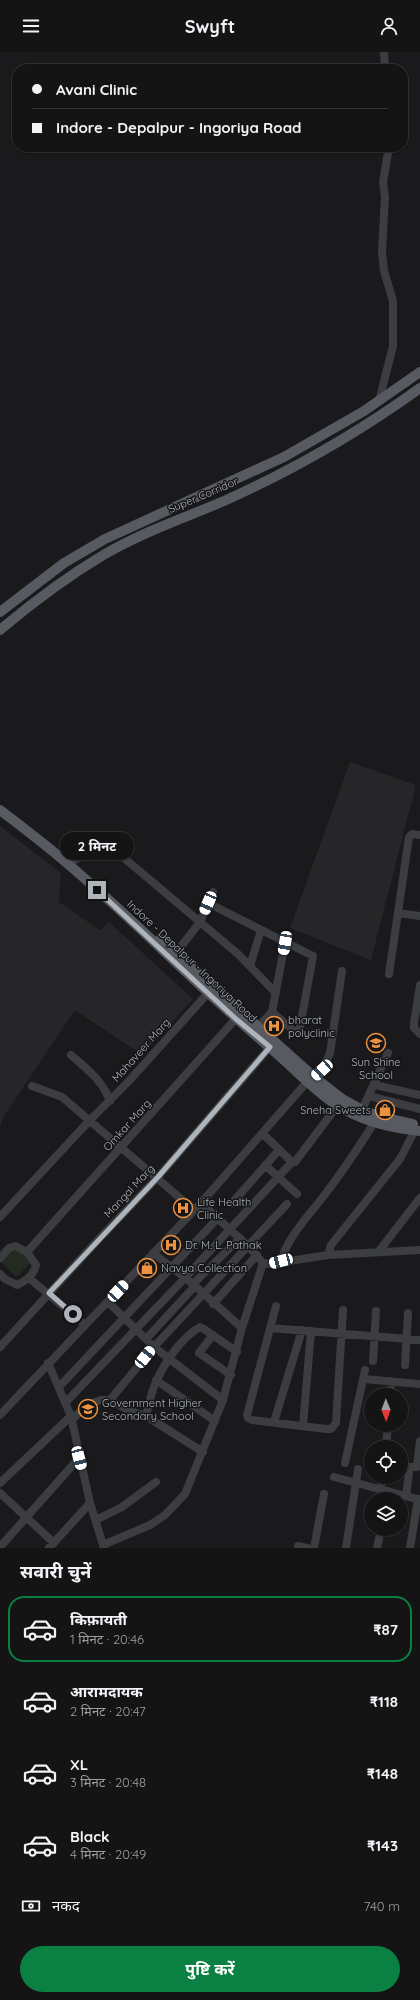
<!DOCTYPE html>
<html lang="hi">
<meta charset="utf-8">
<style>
body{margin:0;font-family:Quicksand,"Noto Sans Devanagari",sans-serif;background:#212122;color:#f1f3f6;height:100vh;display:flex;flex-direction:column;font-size:15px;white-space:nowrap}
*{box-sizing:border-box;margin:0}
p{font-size:13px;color:#9d9ea0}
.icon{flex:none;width:22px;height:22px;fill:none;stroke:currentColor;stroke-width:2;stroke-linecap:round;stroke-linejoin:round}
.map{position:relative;height:1496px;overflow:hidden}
.drawer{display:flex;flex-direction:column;background:#141415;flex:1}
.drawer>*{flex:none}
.top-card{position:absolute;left:12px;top:12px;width:396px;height:88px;border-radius:16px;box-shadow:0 1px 3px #0004,0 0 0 1px #333334;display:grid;align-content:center;height:88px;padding:0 20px;background:#141415}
.needle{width:26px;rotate:179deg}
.controls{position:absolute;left:364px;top:1336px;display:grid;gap:8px}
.controls a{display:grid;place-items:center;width:44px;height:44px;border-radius:50%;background:#141415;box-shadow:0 1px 3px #0004,0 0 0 1px #333334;font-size:20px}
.end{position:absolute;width:18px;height:18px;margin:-9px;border:5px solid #adb4bb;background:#111;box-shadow:0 0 0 2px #111}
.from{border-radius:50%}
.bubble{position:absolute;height:28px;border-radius:14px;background:#141415;box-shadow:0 1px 3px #0004,0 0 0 1px #333334;font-size:13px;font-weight:700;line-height:28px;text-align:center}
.car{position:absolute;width:12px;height:24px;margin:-12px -6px;border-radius:5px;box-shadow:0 0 3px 1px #0007;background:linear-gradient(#fff 24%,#345 0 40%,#fff 0 76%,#345 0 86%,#fff 0)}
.top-card b{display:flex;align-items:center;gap:14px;height:38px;font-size:15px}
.top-card b+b{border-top:1px solid #333334}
.top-card i{width:10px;height:10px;background:#f1f3f6}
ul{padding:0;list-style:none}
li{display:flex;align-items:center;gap:12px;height:66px;margin:0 8px 6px;padding:0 12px;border:2px solid transparent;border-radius:16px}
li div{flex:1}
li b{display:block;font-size:15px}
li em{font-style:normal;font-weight:700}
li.current{border-color:#0b8043}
li>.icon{width:36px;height:36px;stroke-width:1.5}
h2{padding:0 20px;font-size:18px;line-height:48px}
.pay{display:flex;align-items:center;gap:10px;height:44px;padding:0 20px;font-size:15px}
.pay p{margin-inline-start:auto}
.button{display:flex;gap:8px;margin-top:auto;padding:8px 20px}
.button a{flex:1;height:46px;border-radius:24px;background:#0b8043;color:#fff;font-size:16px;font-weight:700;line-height:46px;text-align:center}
header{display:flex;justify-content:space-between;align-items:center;height:52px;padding:0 20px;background:#141415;font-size:18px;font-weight:700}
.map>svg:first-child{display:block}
.built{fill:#262629}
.green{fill:#222a22}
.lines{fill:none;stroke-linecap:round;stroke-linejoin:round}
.minor{stroke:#3b3d41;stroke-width:8}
.major{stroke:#575a60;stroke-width:10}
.route{stroke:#adb4bb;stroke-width:5}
.labels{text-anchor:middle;stroke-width:3;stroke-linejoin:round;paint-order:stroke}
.street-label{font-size:11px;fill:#adb4bb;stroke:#151517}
.poi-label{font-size:11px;fill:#adb4bb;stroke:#151517;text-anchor:start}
</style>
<header><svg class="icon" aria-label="menu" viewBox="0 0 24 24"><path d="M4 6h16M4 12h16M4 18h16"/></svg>Swyft<svg class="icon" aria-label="person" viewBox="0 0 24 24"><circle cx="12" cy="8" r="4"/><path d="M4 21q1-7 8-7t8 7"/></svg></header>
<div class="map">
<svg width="420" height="1496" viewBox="0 0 420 1496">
<rect width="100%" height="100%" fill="#1a1a1c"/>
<path class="built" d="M 350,710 L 416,733 L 371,908 L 290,876 Z
M 0,774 L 61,821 L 59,850 L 100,878 L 109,870 L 193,947 L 142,1003 L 75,958 L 4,1064 L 0,1075 Z"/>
<path class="green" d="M 13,1191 L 33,1208 L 18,1224 L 15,1224 L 1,1210 L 0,1204 Z"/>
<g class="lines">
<path class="minor" d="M 384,0 L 385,17
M 379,349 L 393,294 L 393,249 L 384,219 L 382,199 L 385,145 L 383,130 L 389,95
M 73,809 C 99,796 98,792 124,806 L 238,902 L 276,941
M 208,851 L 313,904 L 299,981 L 295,980 L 272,960
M 398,861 L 420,864
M 176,901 L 200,870 L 213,840
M 250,914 L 261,878
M 389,922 L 409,785 L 412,782 L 420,783
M 420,933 L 414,971 L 414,976 L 420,982
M 258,975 L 272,960 L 285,891
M 71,1003 C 87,1017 102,1028 110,1049
M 375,1033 L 420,1043
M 32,1034 L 62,1045 L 194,1158
M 369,1044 L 420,1057
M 362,1058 L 388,1001
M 263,1082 L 292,1110 L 295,1110 L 338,1053
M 265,1113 L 297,1142
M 201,1151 L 248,1194 L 263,1211 L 270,1212 L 328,1203 L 420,1198
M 232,1151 L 279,1098
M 0,1165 L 89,1069 L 129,1029 L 208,941
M 379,1199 L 420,1146
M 27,1200 L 240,962
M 153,1201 L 193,1232 L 242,1276
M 328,1203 L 331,1193 L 400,1107 L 415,1078
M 0,1206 L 9,1196 L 15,1194 L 27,1200 L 36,1213 C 34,1223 26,1229 17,1233 L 5,1227 L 0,1222
M 281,1209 C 288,1183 313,1159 329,1137 C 345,1116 360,1093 374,1071
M 29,1226 L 85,1273
M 193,1232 L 240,1186
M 108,1250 L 154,1295 L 223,1348
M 213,1252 L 257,1203
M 276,1254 L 247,1363 L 248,1366 L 252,1368 L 326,1377 L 331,1377 L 336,1371 L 343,1258
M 270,1276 L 420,1288
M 213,1283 L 199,1301 L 231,1323
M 146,1287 L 194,1235
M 0,1295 L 97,1189 L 158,1125 L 270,995
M 373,1309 L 376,1259
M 48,1311 L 71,1364 L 90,1451 L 104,1496
M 405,1313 L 408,1261
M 364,1327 L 420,1332
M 156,1328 L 215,1369
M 59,1335 L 217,1167
M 390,1343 L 391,1329
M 110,1348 L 154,1295 L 287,1152
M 65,1351 L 184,1227 L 292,1110
M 0,1363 L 201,1151 L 307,1030 L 322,1018 L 330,1001 L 342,919
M 146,1364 C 149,1352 151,1339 157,1328 C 165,1310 182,1285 200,1275 L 204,1277 L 237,1300
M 72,1368 L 85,1355 L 92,1351 L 101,1348 L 110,1348 L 128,1358 L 146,1364 L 203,1400
M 274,1370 L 302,1278
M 303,1374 L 311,1279
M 386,1395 L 388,1373
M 345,1411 L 365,1318
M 401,1415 L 417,1415 L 420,1389
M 334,1425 L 420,1448
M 0,1431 L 71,1364
M 381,1437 L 383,1425
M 0,1441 L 54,1491
M 406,1444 L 409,1421
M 385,1447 L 387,1439
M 96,1468 L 122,1455 L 156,1430
M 103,1493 L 150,1473 L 165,1463 L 185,1442 L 223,1348 L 242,1276 L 263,1211
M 298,1494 L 307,1496
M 0,1495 L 79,1406
M 49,1496 L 90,1451
M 314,1496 L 324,1442
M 346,1496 L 358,1417
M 377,1496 L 381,1477
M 410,1496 L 418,1447"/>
<path class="major" d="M 0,560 L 64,511 L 105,487 L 284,405 L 364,359 L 420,320
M 0,578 C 33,550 68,524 105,502 C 143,480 184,466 224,449 C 293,418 359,380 420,336
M 0,758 C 21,774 42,790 62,807 C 133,866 197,934 268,994 C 294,1015 315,1041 345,1058 C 369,1071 393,1076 420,1079
M 160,887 L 314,1025 L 342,1047 L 362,1058 L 378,1064 L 413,1072"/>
</g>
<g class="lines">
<path class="route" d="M 73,1262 L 49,1241 L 158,1125 L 270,995 L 236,967 L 97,838"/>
</g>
<defs>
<g id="hospital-ring" transform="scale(1)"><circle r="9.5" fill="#151517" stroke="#ec9241" stroke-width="1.5"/><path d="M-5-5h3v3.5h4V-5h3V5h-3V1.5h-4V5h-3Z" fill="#ec9241"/></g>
<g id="school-ring" transform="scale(1)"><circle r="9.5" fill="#151517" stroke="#ec9241" stroke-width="1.5"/><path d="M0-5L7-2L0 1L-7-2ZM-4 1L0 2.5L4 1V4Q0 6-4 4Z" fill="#ec9241"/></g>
<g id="shop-ring" transform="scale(1)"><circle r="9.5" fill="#151517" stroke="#ec9241" stroke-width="1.5"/><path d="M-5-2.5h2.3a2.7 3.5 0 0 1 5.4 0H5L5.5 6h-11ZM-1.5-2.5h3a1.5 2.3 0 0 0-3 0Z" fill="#ec9241"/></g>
</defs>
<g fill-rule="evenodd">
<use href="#hospital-ring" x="274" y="974"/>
<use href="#school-ring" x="376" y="991"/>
<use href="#shop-ring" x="385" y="1058"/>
<use href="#hospital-ring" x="183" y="1156"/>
<use href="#hospital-ring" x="171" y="1193"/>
<use href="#shop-ring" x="147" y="1216"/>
<use href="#school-ring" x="88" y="1357"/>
</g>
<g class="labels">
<g class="street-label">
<text transform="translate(203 443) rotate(-23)" y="4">Super Corridor</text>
<text transform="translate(192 909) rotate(43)" y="4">Indore - Depalpur - Ingoriya Road</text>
<text transform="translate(141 998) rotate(-48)" y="4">Mahaveer Marg</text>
<text transform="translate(127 1073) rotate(-48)" y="4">Omkar Marg</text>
<text transform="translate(129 1139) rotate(-47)" y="4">Mangal Marg</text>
</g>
<g class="poi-label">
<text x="288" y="972">bharat<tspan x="288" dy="13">polyclinic</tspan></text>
<text x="376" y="1014" text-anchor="middle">Sun Shine<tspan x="376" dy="13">School</tspan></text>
<text x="371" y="1062" text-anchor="end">Sneha Sweets</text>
<text x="197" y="1154">Life Health<tspan x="197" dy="13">Clinic</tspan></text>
<text x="185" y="1197">Dr. M. L. Pathak</text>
<text x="161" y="1220">Navya Collection</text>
<text x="102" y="1355">Government Higher<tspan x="102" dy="13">Secondary School</tspan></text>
</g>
</g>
</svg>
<div class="controls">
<a><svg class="needle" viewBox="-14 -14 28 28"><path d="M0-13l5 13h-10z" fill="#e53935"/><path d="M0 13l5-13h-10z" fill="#9d9ea0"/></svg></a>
<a><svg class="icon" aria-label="locate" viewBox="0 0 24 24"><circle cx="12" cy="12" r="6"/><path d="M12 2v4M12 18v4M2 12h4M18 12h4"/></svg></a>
<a><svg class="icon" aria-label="layers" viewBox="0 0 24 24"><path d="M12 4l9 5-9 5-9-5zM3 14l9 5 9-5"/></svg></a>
</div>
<i class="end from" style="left:73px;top:1262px"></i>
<i class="end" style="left:97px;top:838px"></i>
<div class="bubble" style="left:60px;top:780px;width:74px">2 मिनट</div>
<i class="car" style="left:208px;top:851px;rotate:203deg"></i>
<i class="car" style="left:285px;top:891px;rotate:190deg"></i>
<i class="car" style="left:322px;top:1018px;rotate:228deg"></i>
<i class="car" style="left:281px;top:1209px;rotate:255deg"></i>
<i class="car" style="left:118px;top:1239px;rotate:43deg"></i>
<i class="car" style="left:145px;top:1305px;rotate:39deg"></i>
<i class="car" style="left:79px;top:1406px;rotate:165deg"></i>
<div class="top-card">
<b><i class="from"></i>Avani Clinic</b>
<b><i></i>Indore - Depalpur - Ingoriya Road</b>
</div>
</div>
<section class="drawer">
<h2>सवारी चुनें</h2>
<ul>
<li class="current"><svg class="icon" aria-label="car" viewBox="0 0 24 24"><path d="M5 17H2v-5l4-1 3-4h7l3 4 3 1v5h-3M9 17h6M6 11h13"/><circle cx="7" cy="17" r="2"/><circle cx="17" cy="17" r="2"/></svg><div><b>किफ़ायती</b><p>1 मिनट · 20:46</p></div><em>₹87</em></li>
<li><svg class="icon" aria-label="car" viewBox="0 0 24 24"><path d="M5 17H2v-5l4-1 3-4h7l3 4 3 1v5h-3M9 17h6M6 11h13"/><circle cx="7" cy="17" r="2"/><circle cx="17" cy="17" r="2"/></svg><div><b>आरामदायक</b><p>2 मिनट · 20:47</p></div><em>₹118</em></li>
<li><svg class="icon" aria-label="car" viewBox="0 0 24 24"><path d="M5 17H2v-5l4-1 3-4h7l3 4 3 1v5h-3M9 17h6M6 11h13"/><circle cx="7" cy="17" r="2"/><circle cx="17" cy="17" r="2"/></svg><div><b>XL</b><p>3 मिनट · 20:48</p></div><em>₹148</em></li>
<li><svg class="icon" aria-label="car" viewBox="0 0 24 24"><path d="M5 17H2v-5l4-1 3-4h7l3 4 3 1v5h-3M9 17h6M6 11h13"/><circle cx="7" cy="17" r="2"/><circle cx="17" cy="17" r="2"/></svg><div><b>Black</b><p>4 मिनट · 20:49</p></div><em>₹143</em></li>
</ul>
<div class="pay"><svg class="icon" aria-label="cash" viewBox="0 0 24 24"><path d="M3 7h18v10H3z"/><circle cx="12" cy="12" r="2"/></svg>नकद<p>740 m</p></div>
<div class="button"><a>पुष्टि करें</a></div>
</section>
